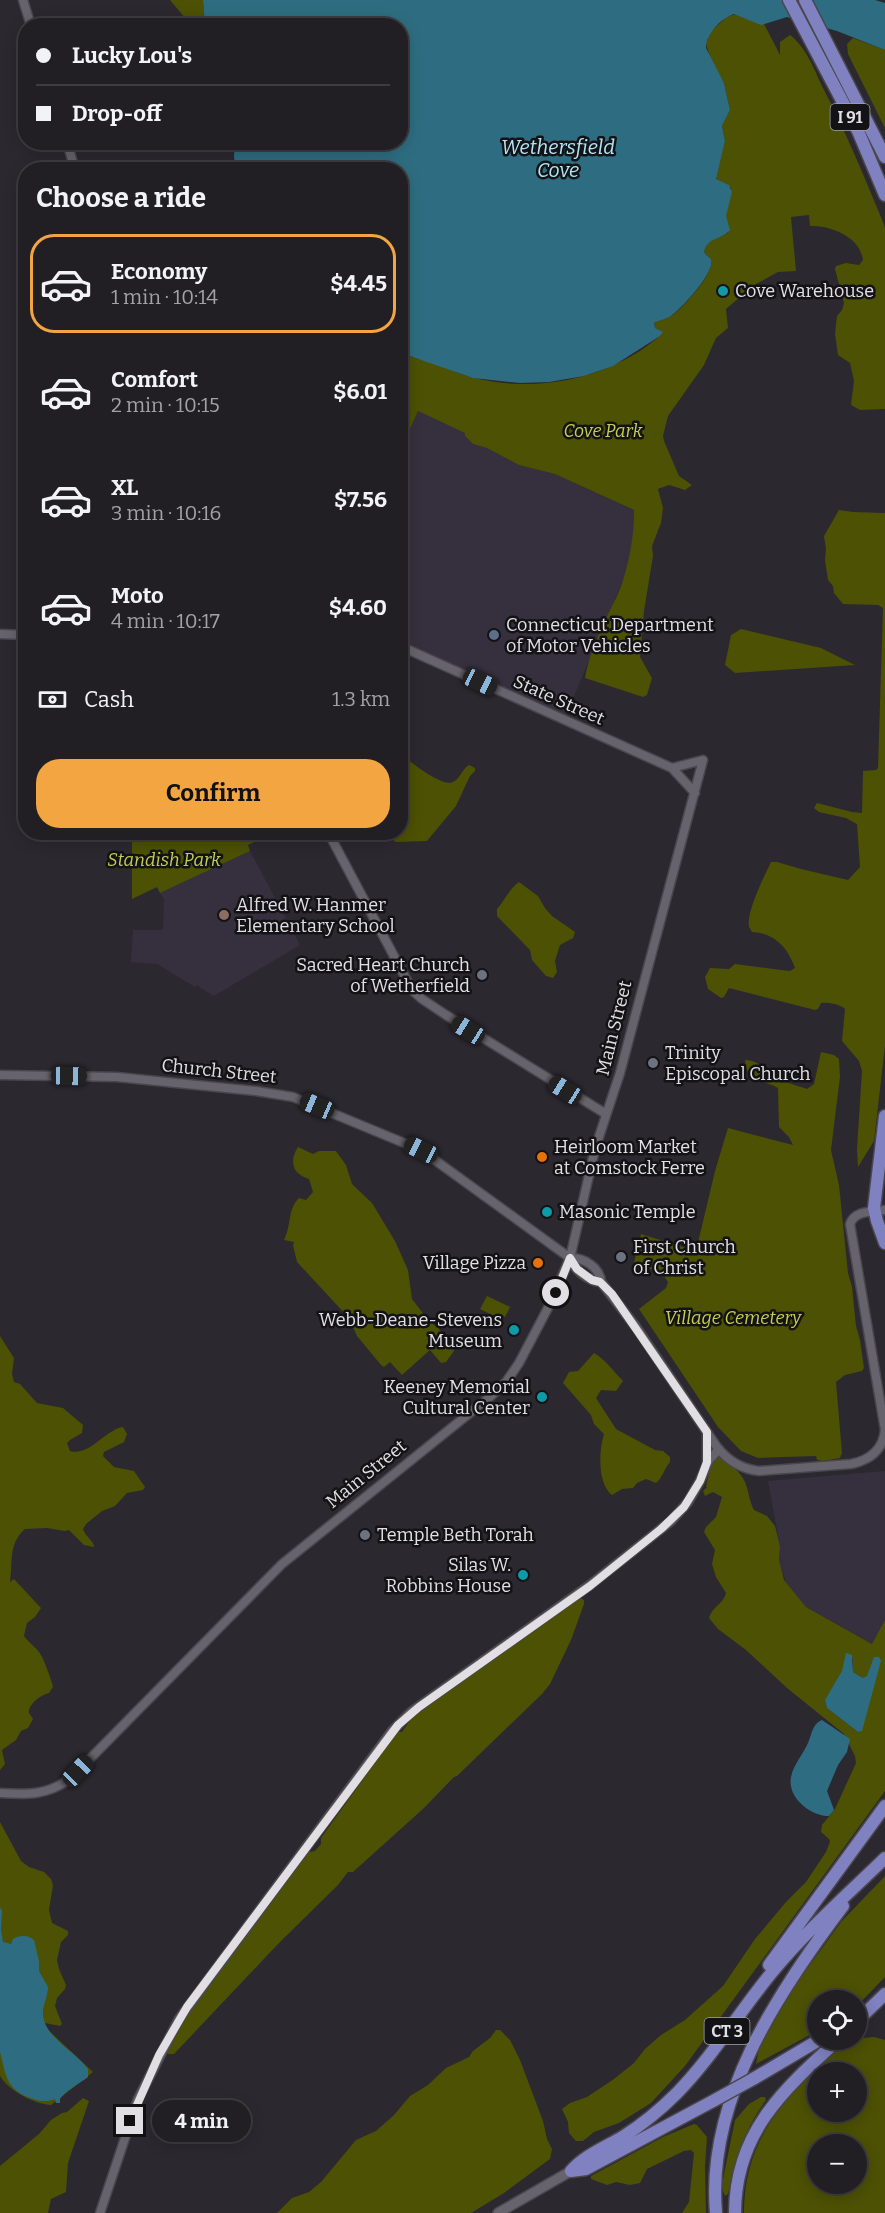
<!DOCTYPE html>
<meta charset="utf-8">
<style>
body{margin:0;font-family:Bitter,serif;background:#29272c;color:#f1f3f6;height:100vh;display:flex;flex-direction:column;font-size:22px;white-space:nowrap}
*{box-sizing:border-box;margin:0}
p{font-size:20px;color:#a2a2a6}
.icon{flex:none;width:33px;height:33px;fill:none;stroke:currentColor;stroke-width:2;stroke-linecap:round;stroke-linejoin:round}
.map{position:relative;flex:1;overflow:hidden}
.details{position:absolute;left:18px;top:162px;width:390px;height:678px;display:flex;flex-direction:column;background:#211e24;border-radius:24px;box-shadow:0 3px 15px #0003,0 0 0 2px #3e3c41}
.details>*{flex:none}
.banner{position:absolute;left:18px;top:18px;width:390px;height:132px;border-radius:24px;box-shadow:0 3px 15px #0003,0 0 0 2px #3e3c41;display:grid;align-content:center;height:132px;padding:0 18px;background:#211e24}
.tools{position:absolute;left:807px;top:1990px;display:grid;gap:12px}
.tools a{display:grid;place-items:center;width:60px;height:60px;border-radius:50%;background:#211e24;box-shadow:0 3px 15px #0003,0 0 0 2px #3e3c41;font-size:30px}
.end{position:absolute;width:27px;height:27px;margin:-14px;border:8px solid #e1dfe4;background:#111;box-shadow:0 0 0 3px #111}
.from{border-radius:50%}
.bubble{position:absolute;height:42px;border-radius:21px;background:#211e24;box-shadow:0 3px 15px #0003,0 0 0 2px #3e3c41;font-size:20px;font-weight:700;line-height:42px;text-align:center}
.car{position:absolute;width:18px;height:36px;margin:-18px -9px;border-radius:8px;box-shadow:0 0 4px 2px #0007;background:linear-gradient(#222 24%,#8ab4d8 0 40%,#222 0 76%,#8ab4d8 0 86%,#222 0)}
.banner b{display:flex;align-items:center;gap:21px;height:57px;font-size:22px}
.banner b+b{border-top:2px solid #3e3c41}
.banner i{width:15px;height:15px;background:#f1f3f6}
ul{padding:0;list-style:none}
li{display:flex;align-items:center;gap:18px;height:99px;margin:0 12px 9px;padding:0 6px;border:3px solid transparent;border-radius:24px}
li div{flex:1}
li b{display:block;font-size:22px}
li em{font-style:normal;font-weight:700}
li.current{border-color:#f2a541}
li>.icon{width:54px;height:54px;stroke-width:1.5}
h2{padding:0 18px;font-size:27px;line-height:72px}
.pay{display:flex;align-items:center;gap:15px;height:66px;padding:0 18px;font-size:22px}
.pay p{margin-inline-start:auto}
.action{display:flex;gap:12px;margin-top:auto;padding:12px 18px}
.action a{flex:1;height:69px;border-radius:24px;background:#f2a541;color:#111;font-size:24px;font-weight:700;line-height:69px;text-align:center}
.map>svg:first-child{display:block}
.built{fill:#36303e}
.green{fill:#4c5104;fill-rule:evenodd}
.water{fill:#2e6d81}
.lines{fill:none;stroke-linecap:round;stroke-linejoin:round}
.tertiary-casing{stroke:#49474d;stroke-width:11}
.secondary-casing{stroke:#49474d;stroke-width:12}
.motorway-casing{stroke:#49474d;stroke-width:15}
.tertiary{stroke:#67636c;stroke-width:8}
.secondary{stroke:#67636c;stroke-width:9}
.motorway{stroke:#7f81c0;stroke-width:12}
.motorway-bridge-casing{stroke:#49474d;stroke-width:15;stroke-linecap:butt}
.motorway-bridge{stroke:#7f81c0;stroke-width:12}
.route{stroke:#e1dfe4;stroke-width:8}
.culture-dot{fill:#0f9aa8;stroke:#131215;stroke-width:2}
.service-dot{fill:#5c6f8a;stroke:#131215;stroke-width:2}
.education-dot{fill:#8d6e63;stroke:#131215;stroke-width:2}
.worship-dot{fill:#6b7280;stroke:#131215;stroke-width:2}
.food-dot{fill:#e8710a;stroke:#131215;stroke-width:2}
.labels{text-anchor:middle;stroke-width:5;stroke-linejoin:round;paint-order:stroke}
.shield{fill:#131215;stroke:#a3a2a6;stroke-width:1.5}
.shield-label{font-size:16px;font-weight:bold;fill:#e1dfe4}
.poi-label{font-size:18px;fill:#e1dfe4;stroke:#131215;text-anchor:start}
.park-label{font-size:18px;font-style:italic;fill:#c4cf52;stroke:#131215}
.street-label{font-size:18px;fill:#e1dfe4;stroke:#131215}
.water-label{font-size:20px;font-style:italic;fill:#b1e5f8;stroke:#131215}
</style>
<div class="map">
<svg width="885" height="2213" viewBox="0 0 885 2213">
<rect width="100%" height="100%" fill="#2c2830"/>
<path class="built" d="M 418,411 L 466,433 L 465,436 L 473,444 L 487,448 L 519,465 L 555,474 L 642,514 L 628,568 L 566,715 L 401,641 L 401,449 Z
M 250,851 L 300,945 L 214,996 L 196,985 L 195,987 L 157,964 L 131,962 L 133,930 L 163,930 L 164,899 L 160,893 Z
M 885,1471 L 885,1620 L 873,1644 L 806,1607 L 786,1583 L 779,1560 L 780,1546 L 768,1481 Z"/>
<path class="green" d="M 170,0 L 203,0 L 205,25 L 191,25 Z
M 738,14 L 762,20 L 780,55 L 780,42 L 790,35 C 806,47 814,69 822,86 C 845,130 864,176 883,222 L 885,228 L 885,409 L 860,410 L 851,405 L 854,381 L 850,363 L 838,355 L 835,334 L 837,316 L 842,310 L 844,303 L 835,269 L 836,266 L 846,263 L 859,265 L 863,260 C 860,236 829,225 810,226 L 809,215 L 791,217 L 796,271 L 778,272 L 745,290 L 746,292 L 726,309 L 728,328 L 716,338 L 704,365 L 668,416 L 663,436 L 664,441 L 679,476 L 692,485 L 685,490 L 669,485 L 658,489 L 663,508 L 661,523 L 652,546 L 653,556 L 644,611 L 640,657 L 652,678 L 647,695 L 643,697 L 585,678 C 590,649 604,622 617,596 C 627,574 635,535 634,510 L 555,474 L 519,465 L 487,448 L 473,444 L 465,436 L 465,433 L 418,411 L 401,449 L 401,353 C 412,358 424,360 436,364 C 449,369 461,375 475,378 C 538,394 612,378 661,335 L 662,332 L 655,328 L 654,323 C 659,320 665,320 671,316 C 681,310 716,272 711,259 C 709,257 706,255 704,252 C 706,239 718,239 728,233 C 730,226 727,225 726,219 C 725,209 732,199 731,188 L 727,184 L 717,181 L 716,177 L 725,141 L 722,126 L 730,110 L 724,83 L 711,60 L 706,44 L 710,32 L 728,16 Z
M 853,38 L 885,50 L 885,128 L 848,54 L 847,44 Z
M 839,510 L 853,512 L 885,513 L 885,1046 L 874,1141 L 858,1167 L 857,1149 L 862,1071 L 859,1061 L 842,1041 L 845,1009 C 840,1004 827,1002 821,1003 L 818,1009 L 815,1010 L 729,988 L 724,997 L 721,998 L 708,989 L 705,977 L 710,968 L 729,969 L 735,964 L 790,971 L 795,968 C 788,948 775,933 752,932 L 749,927 C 746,912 764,877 771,862 L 777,862 L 801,869 L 848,880 L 860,867 L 857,824 L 846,818 L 819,812 L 814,808 L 817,803 L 852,812 L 862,813 L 863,771 L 876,770 L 878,768 L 883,608 L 878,605 L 843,604 L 834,593 L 833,586 L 828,580 L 825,560 L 826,549 L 824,536 Z
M 741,629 L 821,648 L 855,665 L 735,673 L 725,665 L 731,635 Z
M 401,754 C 409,761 443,788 453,782 C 460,779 462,769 469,765 L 475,768 L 475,771 L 470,776 L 456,806 L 427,841 L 395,842 L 389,833 L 400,832 Z
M 132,833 L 132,832 L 274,833 L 248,845 L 250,851 L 160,893 L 157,887 L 132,899 Z
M 519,882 L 538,896 L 545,908 L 552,916 L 575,932 L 573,938 L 560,945 L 555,961 L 557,972 L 553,978 L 546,976 L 532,960 L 530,950 L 497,916 L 497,909 C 505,900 509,889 519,882 Z
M 821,1052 L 834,1055 L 839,1059 L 840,1077 L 831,1150 L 839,1185 L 848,1273 L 852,1287 L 856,1326 L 860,1340 L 864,1368 L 862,1371 L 845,1375 L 836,1382 L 842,1453 L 840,1458 L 823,1461 L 817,1460 L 816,1456 L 758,1458 L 741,1451 L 718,1427 L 639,1309 L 666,1288 L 668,1282 L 662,1273 L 634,1263 L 641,1234 L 696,1251 L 715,1171 L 728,1128 L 793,1145 L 789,1137 L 779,1127 L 778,1088 C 762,1079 747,1084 745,1060 C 758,1060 768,1071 779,1078 C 787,1083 798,1086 807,1089 L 814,1084 Z
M 298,1147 L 313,1154 L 319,1151 L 336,1151 L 346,1165 L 352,1184 L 372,1203 L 395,1241 L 408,1270 L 412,1299 L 429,1321 L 438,1328 L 454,1347 L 454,1351 L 446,1362 L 441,1363 L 430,1350 L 402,1375 L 390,1362 L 384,1367 L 381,1365 L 357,1336 L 349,1318 L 297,1262 L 293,1245 L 294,1242 L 284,1240 C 292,1224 287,1210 299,1198 L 306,1200 L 313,1192 L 309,1179 C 292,1174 289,1161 298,1147 Z
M 487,1296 L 510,1307 L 505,1317 L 498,1314 L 496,1317 L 480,1309 Z
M 0,1336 L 14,1358 L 12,1374 L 14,1382 L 20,1384 L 37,1403 L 63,1408 L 83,1425 L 82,1433 L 70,1440 L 67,1443 L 70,1451 C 89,1457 106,1429 123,1427 L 127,1434 L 124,1442 L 104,1452 L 103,1456 L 114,1467 L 134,1471 L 145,1487 L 143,1490 L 127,1493 L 115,1506 L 102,1511 L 86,1524 L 83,1529 C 85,1536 94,1541 94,1547 L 84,1545 L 69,1530 L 65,1531 L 47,1528 L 25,1529 C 8,1544 13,1562 10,1582 L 14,1579 L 41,1608 L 35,1617 L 27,1623 L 24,1636 C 29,1643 37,1648 41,1655 C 44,1660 52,1681 53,1687 L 49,1693 C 41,1695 28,1704 29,1713 L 33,1719 L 28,1728 L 21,1731 L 16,1740 L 2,1750 L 5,1764 L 0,1770 Z
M 594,1353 C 606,1360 613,1371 623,1381 L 616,1391 L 601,1390 L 596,1398 L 616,1429 L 655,1450 L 663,1451 L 670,1457 L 670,1462 C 664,1469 663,1477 656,1483 L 646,1479 L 637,1483 L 633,1488 L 622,1489 L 612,1495 C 597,1483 599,1450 604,1434 L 594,1424 L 591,1415 L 563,1383 L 569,1372 L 578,1371 Z
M 716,1457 L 722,1457 C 730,1465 741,1472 745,1482 C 749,1491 749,1501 754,1510 L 767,1516 L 775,1526 L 780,1546 L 779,1560 L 784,1580 L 806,1607 L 872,1644 L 885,1620 L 885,1791 L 685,2066 L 651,2103 L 619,2123 L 594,2132 L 583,2141 L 576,2141 L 569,2133 L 568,2122 L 562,2109 L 570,2103 L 587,2097 L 614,2079 L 634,2063 L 645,2049 L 661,2035 L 685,2020 L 723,1986 L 755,1939 L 786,1902 L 806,1882 L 826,1852 L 830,1842 L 829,1839 L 821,1832 L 822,1825 L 835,1809 L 856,1763 L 855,1756 L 844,1734 L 787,1688 L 746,1650 L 718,1629 L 709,1618 C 712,1606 723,1605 726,1593 L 716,1577 L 712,1564 L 715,1550 L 704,1532 L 706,1527 L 716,1517 L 722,1497 L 713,1492 L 705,1496 L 703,1491 L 707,1487 L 706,1486 L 712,1461 ZM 853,1658 L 853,1672 L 863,1678 L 871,1694 L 861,1731 L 858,1732 L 827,1708 L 825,1700 Z
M 580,1598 L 584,1600 L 584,1604 L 571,1640 L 550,1684 L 542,1694 L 457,1776 L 454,1777 L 424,1808 L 353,1872 L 348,1872 L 338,1885 L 278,1944 L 174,2054 L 168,2054 C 163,2034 289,1879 309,1852 L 315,1851 L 321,1844 L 321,1838 L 397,1732 L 402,1732 L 413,1716 Z
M 0,1822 L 21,1861 L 29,1867 L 44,1872 L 51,1879 L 53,1885 L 49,1910 L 52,1923 L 68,1931 L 68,1935 L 61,1942 L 57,1960 L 59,1969 L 66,1985 L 65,1989 L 57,1998 L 55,2006 L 62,2024 L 60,2026 L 45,2023 L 44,2026 L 93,2072 L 51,2105 C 34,2104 9,2091 0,2076 Z
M 885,1876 L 885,1977 L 857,2006 L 856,2001 L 818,2001 L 817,2031 L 756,2064 L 759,2049 L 793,1988 L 841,1922 Z
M 496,2030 L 500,2030 L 510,2040 L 520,2060 L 543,2121 L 547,2139 L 552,2149 L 550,2159 L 504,2193 L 471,2213 L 277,2213 L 292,2198 L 309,2192 L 321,2182 L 356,2140 L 376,2131 L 394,2115 L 410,2096 L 428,2085 L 446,2068 L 469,2057 L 473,2051 L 490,2038 Z
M 874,2037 L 885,2040 L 885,2213 L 744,2213 C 744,2150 773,2110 817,2069 C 826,2060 836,2047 848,2041 C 854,2038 866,2038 874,2037 ZM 818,2073 L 856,2073 L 856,2112 L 818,2112 ZM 818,2145 L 856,2145 L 856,2184 L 818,2184 Z
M 761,2097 L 765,2097 L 766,2100 C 745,2129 735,2159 728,2194 L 725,2196 L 722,2189 L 723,2179 L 735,2120 L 749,2104 Z
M 83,2098 L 89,2101 L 68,2163 L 66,2192 L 51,2199 L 48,2213 L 0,2213 L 0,2166 L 39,2134 L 51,2120 L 62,2113 L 67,2112 Z
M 694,2124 L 697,2125 L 707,2137 L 705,2166 L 706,2213 L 682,2213 L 689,2202 L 694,2153 L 691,2150 L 684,2151 L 647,2169 L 640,2183 L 630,2185 L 616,2182 L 607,2185 L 591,2179 L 591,2176 L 663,2137 Z"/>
<path class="water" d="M 203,0 L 875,0 L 885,3 L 885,50 L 837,31 L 787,17 L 761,25 L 734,14 C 720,19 706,34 706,48 L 724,83 L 730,110 L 722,126 L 725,141 L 716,179 L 729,185 L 732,192 L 726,216 L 730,230 C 722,240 707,237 704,252 C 706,255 709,257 711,259 C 716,272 681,309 671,316 C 665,320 659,320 654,323 L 655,328 L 663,332 L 660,336 L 613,366 L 584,376 L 549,382 L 520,383 L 473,378 L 401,353 L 400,170 L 236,169 L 234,157 L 235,143 L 400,142 L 400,26 L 205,25 Z
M 846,1653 L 852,1655 L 853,1672 L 863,1678 L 867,1676 L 874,1657 L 879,1657 L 881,1661 L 862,1731 L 858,1732 L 827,1708 L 825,1700 L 842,1671 Z
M 822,1720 L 850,1739 L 847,1752 L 838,1765 L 827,1791 L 834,1810 L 829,1816 C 811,1816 787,1798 791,1777 C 793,1766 803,1754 808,1743 C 812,1734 812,1724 822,1720 Z
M 0,1908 L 2,1910 L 1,1930 L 3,1942 L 11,1944 L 13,1939 C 19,1935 29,1935 34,1940 L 39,1961 L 39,1971 L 48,1987 C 48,1997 42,2006 43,2015 C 45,2038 76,2052 88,2069 L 88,2077 C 80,2083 64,2092 60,2099 L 60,2103 L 56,2103 L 55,2099 C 47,2102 42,2102 33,2099 C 6,2090 6,2076 0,2052 Z"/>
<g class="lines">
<g class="tertiary-casing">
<path id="tertiary" d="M 23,0 L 31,26
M 67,142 L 75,170
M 0,634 L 26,635
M 400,646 L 672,768 L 695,793
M 328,832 L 412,990 L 422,999 L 446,1015 L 606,1114
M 0,1075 L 117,1077 L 256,1091 L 293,1097 L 421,1150 L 570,1258
M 570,1258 C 584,1257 600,1268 601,1282 L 636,1327 L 717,1447 C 728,1461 741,1469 759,1471 L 851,1464 C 870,1460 883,1450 885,1430 L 850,1224 C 855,1210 872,1212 885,1210
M 570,1258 C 574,1270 588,1281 601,1282
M 707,1433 L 707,1462
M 0,1793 C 28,1795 47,1795 70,1779 L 282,1564 L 491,1396 L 506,1382 L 519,1363 L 549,1306 L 570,1258 L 595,1149 L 620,1073 L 703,760 L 672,768
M 100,2213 L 138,2099 L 179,2019 L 392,1731 L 411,1712 L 590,1585 L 671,1521 L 688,1502 L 700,1481 L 709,1460 L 719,1449"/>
</g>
<g class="secondary-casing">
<path id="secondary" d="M 498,2213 L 571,2171"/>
</g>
<g class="motorway-casing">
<path id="motorway" d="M 789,0 L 858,131 L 885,195
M 805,0 L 885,157
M 885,1116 L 874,1208 L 877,1221 L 885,1243
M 769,1965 L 885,1806
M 856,2022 L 885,1994
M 753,2079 L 819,2040
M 571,2171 C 585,2155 606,2147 624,2136 C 643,2124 661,2109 677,2093 C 713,2056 740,2011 773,1971 C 807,1930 847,1895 885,1858
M 571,2171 L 586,2169 L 713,2101
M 716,2213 C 706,2100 778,1992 843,1906
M 735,2213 C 735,2133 783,2090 838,2040"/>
</g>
<use href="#tertiary" class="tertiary"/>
<use href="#secondary" class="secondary"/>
<use href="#motorway" class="motorway"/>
<g class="motorway-bridge-casing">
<path id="motorway-bridge" d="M 713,2101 L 753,2079"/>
</g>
<use href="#motorway-bridge" class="motorway-bridge"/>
</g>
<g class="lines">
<path class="route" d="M 130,2121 L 159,2055 L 187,2007 L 398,1725 L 419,1707 L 590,1586 L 661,1529 L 684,1507 L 700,1481 L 707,1462 L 707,1432 L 612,1294 L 600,1282 L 592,1280 L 577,1269 L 570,1258 L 556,1293"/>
</g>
<g class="culture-dot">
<circle cx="723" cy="291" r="6"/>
<circle cx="547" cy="1212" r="6"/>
<circle cx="514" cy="1330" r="6"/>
<circle cx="542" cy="1397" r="6"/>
<circle cx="523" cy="1575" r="6"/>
</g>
<circle class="service-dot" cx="494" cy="635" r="6"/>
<circle class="education-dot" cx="224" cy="915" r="6"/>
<g class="worship-dot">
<circle cx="482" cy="975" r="6"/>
<circle cx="653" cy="1063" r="6"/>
<circle cx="621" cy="1257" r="6"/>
<circle cx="365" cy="1535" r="6"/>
</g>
<g class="food-dot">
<circle cx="542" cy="1157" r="6"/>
<circle cx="538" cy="1263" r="6"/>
</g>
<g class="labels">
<g class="shield">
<rect x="830.5" y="104" width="39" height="26" rx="4.5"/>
<rect x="704.5" y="2018" width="45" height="26" rx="4.5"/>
</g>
<g class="shield-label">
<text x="850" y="123">I 91</text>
<text x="727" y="2037">CT 3</text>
</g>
<g class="poi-label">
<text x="735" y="297">Cove Warehouse</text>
<text x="506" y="631">Connecticut Department<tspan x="506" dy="21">of Motor Vehicles</tspan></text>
<text x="236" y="911">Alfred W. Hanmer<tspan x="236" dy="21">Elementary School</tspan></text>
<text x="470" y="971" text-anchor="end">Sacred Heart Church<tspan x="470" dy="21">of Wetherfield</tspan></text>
<text x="665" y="1059">Trinity<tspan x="665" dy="21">Episcopal Church</tspan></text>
<text x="554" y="1153">Heirloom Market<tspan x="554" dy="21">at Comstock Ferre</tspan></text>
<text x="559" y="1218">Masonic Temple</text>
<text x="633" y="1253">First Church<tspan x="633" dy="21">of Christ</tspan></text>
<text x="526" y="1269" text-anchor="end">Village Pizza</text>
<text x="502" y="1326" text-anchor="end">Webb-Deane-Stevens<tspan x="502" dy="21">Museum</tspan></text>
<text x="530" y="1393" text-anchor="end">Keeney Memorial<tspan x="530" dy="21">Cultural Center</tspan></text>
<text x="377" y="1541">Temple Beth Torah</text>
<text x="511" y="1571" text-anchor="end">Silas W.<tspan x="511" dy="21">Robbins House</tspan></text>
</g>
<g class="park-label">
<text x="603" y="437">Cove Park</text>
<text x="164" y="866">Standish Park</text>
<text x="733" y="1324">Village Cemetery</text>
</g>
<g class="street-label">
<text transform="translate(559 700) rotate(24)" y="6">State Street</text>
<text transform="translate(614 1028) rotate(-76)" y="6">Main Street</text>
<text transform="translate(219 1071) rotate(6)" y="6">Church Street</text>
<text transform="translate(366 1474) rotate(-39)" y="6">Main Street</text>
</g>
<g class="water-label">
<text x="558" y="154">Wethersfield<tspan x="558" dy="23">Cove</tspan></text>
</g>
</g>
</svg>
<div class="tools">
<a><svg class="icon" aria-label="locate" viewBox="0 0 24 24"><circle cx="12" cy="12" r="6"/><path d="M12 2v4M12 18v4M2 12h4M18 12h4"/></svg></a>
<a>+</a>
<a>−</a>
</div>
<i class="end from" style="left:556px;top:1293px"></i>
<i class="end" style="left:130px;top:2121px"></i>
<div class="bubble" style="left:152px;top:2100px;width:99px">4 min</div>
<i class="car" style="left:480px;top:682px;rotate:115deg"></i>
<i class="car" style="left:468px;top:1030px;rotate:302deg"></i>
<i class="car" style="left:69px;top:1076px;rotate:91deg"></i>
<i class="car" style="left:565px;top:1090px;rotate:302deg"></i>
<i class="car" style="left:317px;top:1106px;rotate:293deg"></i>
<i class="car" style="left:421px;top:1150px;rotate:296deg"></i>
<i class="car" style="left:78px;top:1771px;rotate:44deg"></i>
<div class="banner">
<b><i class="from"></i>Lucky Lou's</b>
<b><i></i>Drop-off</b>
</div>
<section class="details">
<h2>Choose a ride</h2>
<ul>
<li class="current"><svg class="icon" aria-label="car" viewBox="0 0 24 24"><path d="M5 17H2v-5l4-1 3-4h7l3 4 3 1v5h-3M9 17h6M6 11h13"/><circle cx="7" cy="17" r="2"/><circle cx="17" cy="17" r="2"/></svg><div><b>Economy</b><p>1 min · 10:14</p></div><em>$4.45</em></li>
<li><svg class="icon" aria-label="car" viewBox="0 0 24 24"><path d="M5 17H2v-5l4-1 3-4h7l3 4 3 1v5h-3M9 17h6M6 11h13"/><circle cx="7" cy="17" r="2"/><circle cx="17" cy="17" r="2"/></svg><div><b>Comfort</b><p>2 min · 10:15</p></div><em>$6.01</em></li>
<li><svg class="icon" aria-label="car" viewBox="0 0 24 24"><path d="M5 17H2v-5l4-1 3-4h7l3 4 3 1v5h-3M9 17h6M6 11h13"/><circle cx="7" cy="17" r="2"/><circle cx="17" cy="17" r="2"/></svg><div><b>XL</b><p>3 min · 10:16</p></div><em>$7.56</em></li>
<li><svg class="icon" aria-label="car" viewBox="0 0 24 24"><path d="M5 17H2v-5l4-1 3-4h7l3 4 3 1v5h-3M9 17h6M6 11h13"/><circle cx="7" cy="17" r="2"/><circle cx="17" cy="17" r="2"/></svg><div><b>Moto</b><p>4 min · 10:17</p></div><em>$4.60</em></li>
</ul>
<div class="pay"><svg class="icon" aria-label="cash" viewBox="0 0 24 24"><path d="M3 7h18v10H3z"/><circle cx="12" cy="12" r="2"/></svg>Cash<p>1.3 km</p></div>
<div class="action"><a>Confirm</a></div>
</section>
</div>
